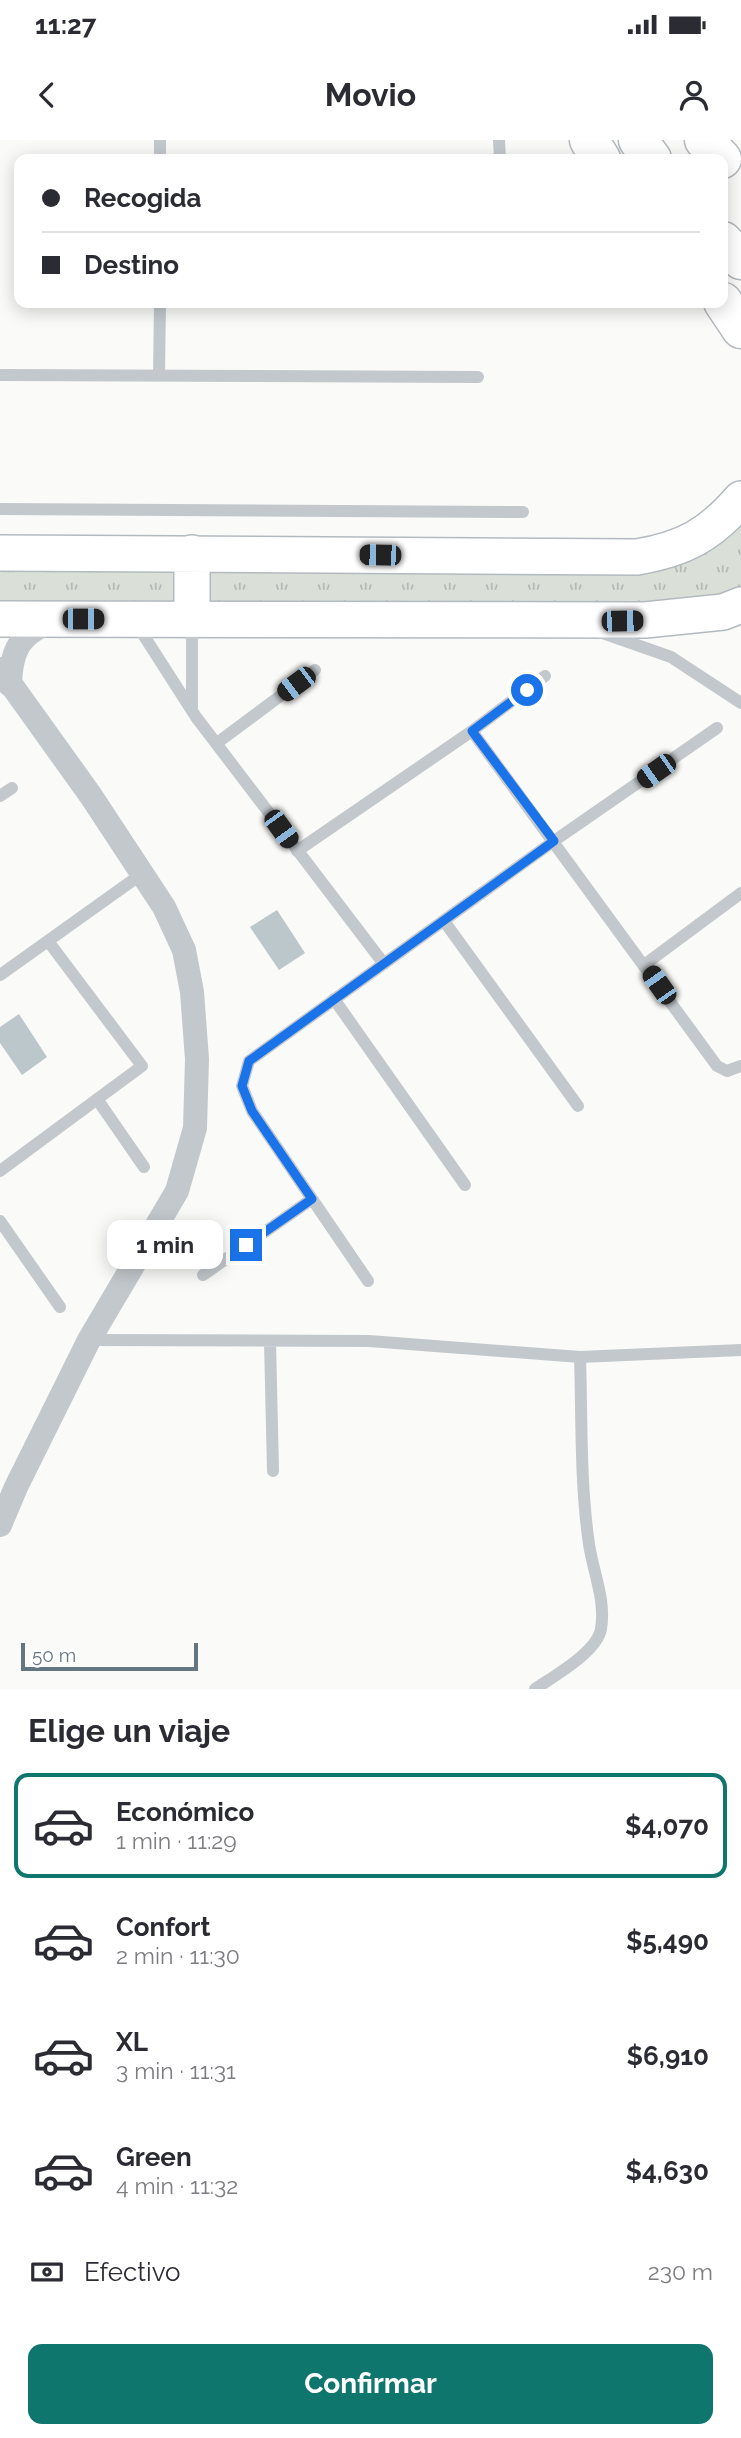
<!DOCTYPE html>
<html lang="es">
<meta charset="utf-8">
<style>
body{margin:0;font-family:Raleway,sans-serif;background:#f2f2f3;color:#2b2b33;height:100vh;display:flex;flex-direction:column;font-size:26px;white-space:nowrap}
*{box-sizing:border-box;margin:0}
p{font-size:23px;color:#7c7c81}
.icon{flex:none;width:38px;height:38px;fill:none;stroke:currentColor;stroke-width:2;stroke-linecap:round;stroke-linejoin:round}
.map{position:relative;height:1549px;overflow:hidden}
.sheet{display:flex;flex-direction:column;background:#fff;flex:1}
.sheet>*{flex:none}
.guide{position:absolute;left:14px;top:14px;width:714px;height:154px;border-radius:14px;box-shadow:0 4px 18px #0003;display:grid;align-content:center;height:154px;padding:0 28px;background:#fff}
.scale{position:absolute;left:21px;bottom:18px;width:177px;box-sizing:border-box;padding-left:7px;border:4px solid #657683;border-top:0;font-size:19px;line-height:24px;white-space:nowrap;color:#657683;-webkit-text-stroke:5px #fff;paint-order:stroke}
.end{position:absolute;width:32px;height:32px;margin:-16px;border:9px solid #1a73e8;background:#fff;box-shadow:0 0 0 4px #fff}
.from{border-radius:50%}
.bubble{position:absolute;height:49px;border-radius:14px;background:#fff;box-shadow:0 4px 18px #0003;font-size:23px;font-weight:700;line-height:49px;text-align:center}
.car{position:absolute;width:21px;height:42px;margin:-21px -10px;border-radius:9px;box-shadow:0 0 5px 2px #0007;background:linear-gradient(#222 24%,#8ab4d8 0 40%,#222 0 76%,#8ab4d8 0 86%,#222 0)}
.guide b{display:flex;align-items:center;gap:24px;height:66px;font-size:26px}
.guide b+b{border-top:2px solid #e1e1e2}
.guide i{width:18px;height:18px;background:#2b2b33}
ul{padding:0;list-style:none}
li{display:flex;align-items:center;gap:21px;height:105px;margin:0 14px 10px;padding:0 14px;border:4px solid transparent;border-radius:14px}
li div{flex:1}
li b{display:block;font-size:26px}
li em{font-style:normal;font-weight:700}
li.selected{border-color:#0f766e}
li>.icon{width:63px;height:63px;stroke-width:1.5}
h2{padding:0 28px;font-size:32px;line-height:84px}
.pay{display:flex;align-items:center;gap:18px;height:77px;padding:0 28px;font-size:26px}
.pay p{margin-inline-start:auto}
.primary-button{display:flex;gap:14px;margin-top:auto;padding:14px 28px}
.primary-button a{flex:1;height:80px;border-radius:14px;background:#0f766e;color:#fff;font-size:28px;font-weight:700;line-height:80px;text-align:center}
.status{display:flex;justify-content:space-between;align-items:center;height:49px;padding:0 35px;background:#fff;direction:ltr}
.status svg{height:19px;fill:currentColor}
header{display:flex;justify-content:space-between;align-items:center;height:91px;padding:0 28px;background:#fff;font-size:32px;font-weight:700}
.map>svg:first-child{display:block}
.grass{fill:url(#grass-tufts)}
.water{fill:#bbc7cb}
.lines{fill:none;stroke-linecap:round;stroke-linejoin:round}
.secondary-casing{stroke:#b3babf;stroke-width:38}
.highway-casing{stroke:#b4b9bd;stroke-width:41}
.lane{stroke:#c3c8cc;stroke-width:12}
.street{stroke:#c3c8cc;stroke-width:24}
.secondary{stroke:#fff;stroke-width:35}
.highway{stroke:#fff;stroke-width:38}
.route{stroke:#1a73e8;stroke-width:9}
</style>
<div class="status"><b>11:27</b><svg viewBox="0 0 49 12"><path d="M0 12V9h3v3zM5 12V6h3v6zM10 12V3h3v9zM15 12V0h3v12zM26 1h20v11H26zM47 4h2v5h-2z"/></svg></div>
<header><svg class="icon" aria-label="back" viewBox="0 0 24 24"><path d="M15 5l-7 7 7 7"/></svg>Movio<svg class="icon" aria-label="person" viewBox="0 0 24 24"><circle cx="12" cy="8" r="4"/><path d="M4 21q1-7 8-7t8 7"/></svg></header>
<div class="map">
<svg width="741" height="1549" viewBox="0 0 741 1549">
<defs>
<pattern id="grass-tufts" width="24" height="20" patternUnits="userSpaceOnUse" patternTransform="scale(1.75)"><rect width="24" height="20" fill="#dadfd7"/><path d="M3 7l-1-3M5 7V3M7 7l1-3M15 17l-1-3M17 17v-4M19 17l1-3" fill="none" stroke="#b4b9b4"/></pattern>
</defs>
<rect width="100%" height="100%" fill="#fafaf8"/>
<path class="grass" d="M 741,359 L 741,465 L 0,479 L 0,413 L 637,417 Z"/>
<path class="water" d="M 277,770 L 305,813 L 279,830 L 250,787 Z
M 19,874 L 47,917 L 22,935 L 0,903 L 0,887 Z"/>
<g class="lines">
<g class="secondary-casing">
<path id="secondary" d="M 0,413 L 637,417 C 684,409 710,395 741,359
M 192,413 L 192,479
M 0,479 L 645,480 L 723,472 L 741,465"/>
</g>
<g class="highway-casing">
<path id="highway" d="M 589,0 L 601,19
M 638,0 L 652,19
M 704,0 L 722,19
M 723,101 L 741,120
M 723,162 L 741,189"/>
</g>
<path class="lane" d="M 499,0 L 500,19
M 160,19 L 160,0
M 0,235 L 478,237
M 159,235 L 160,163
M 0,369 L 523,372
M 137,485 L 196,577 L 384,824
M 597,491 L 671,517 L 741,563
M 192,567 L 192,480
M 472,591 L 717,926 L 727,931 L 741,926
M 217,603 L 315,530
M 0,656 L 12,648
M 297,711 L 472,591 L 545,536
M 444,781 L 578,966
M 644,825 L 741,753
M 0,835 L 143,733
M 334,859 L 465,1045
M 97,959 L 144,1027
M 0,1031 L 142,926 L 48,801
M 0,1081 L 60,1167
M 203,1135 L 312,1059
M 368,1141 L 252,971 L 242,946 L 249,921 L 554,701 L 717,588
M 89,1200 L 369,1201 L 580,1217 L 741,1210
M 270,1201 L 273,1331
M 535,1549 C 554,1536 597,1512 601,1489 C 606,1460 593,1432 589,1404 C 580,1343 582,1279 580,1217"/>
<path class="street" d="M 0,529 L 91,656 L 164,767 L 184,810 L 192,852 L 197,919 L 195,988 L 177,1051 L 89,1200 L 16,1347 L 0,1385
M 10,545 C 11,509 20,493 55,480"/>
<use href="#secondary" class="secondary"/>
<use href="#highway" class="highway"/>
</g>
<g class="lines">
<path class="route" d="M 246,1105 L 312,1059 L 252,971 L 242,946 L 249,921 L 554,701 L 472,591 L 527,550"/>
</g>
</svg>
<div class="scale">50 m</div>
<i class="end from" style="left:527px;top:550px"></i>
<i class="end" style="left:246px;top:1105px"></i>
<div class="bubble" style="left:107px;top:1080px;width:116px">1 min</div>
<i class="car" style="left:380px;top:415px;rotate:271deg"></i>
<i class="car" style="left:83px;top:479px;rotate:90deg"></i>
<i class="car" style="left:622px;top:481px;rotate:89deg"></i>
<i class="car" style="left:296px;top:544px;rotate:233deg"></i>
<i class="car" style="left:656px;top:631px;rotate:235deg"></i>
<i class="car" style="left:281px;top:689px;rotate:144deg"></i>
<i class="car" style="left:659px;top:845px;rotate:325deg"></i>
<div class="guide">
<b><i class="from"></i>Recogida</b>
<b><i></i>Destino</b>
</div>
</div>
<section class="sheet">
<h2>Elige un viaje</h2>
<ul>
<li class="selected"><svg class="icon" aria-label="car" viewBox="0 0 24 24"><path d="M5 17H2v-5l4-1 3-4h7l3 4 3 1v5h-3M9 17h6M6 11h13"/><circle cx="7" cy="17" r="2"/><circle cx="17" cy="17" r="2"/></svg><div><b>Económico</b><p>1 min · 11:29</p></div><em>$4,070</em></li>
<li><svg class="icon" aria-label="car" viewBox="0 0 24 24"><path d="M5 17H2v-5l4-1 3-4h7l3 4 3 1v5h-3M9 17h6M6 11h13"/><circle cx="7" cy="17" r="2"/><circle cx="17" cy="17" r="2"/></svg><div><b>Confort</b><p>2 min · 11:30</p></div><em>$5,490</em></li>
<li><svg class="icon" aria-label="car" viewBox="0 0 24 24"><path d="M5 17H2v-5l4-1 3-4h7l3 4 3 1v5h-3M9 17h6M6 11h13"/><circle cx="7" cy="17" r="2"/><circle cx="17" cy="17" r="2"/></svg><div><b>XL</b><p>3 min · 11:31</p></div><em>$6,910</em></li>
<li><svg class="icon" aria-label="car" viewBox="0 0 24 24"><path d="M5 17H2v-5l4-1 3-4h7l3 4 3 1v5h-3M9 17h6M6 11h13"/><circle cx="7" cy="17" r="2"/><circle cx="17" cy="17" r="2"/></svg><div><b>Green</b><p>4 min · 11:32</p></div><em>$4,630</em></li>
</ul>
<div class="pay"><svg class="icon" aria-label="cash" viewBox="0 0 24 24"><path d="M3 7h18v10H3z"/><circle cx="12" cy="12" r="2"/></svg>Efectivo<p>230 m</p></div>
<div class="primary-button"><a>Confirmar</a></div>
</section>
